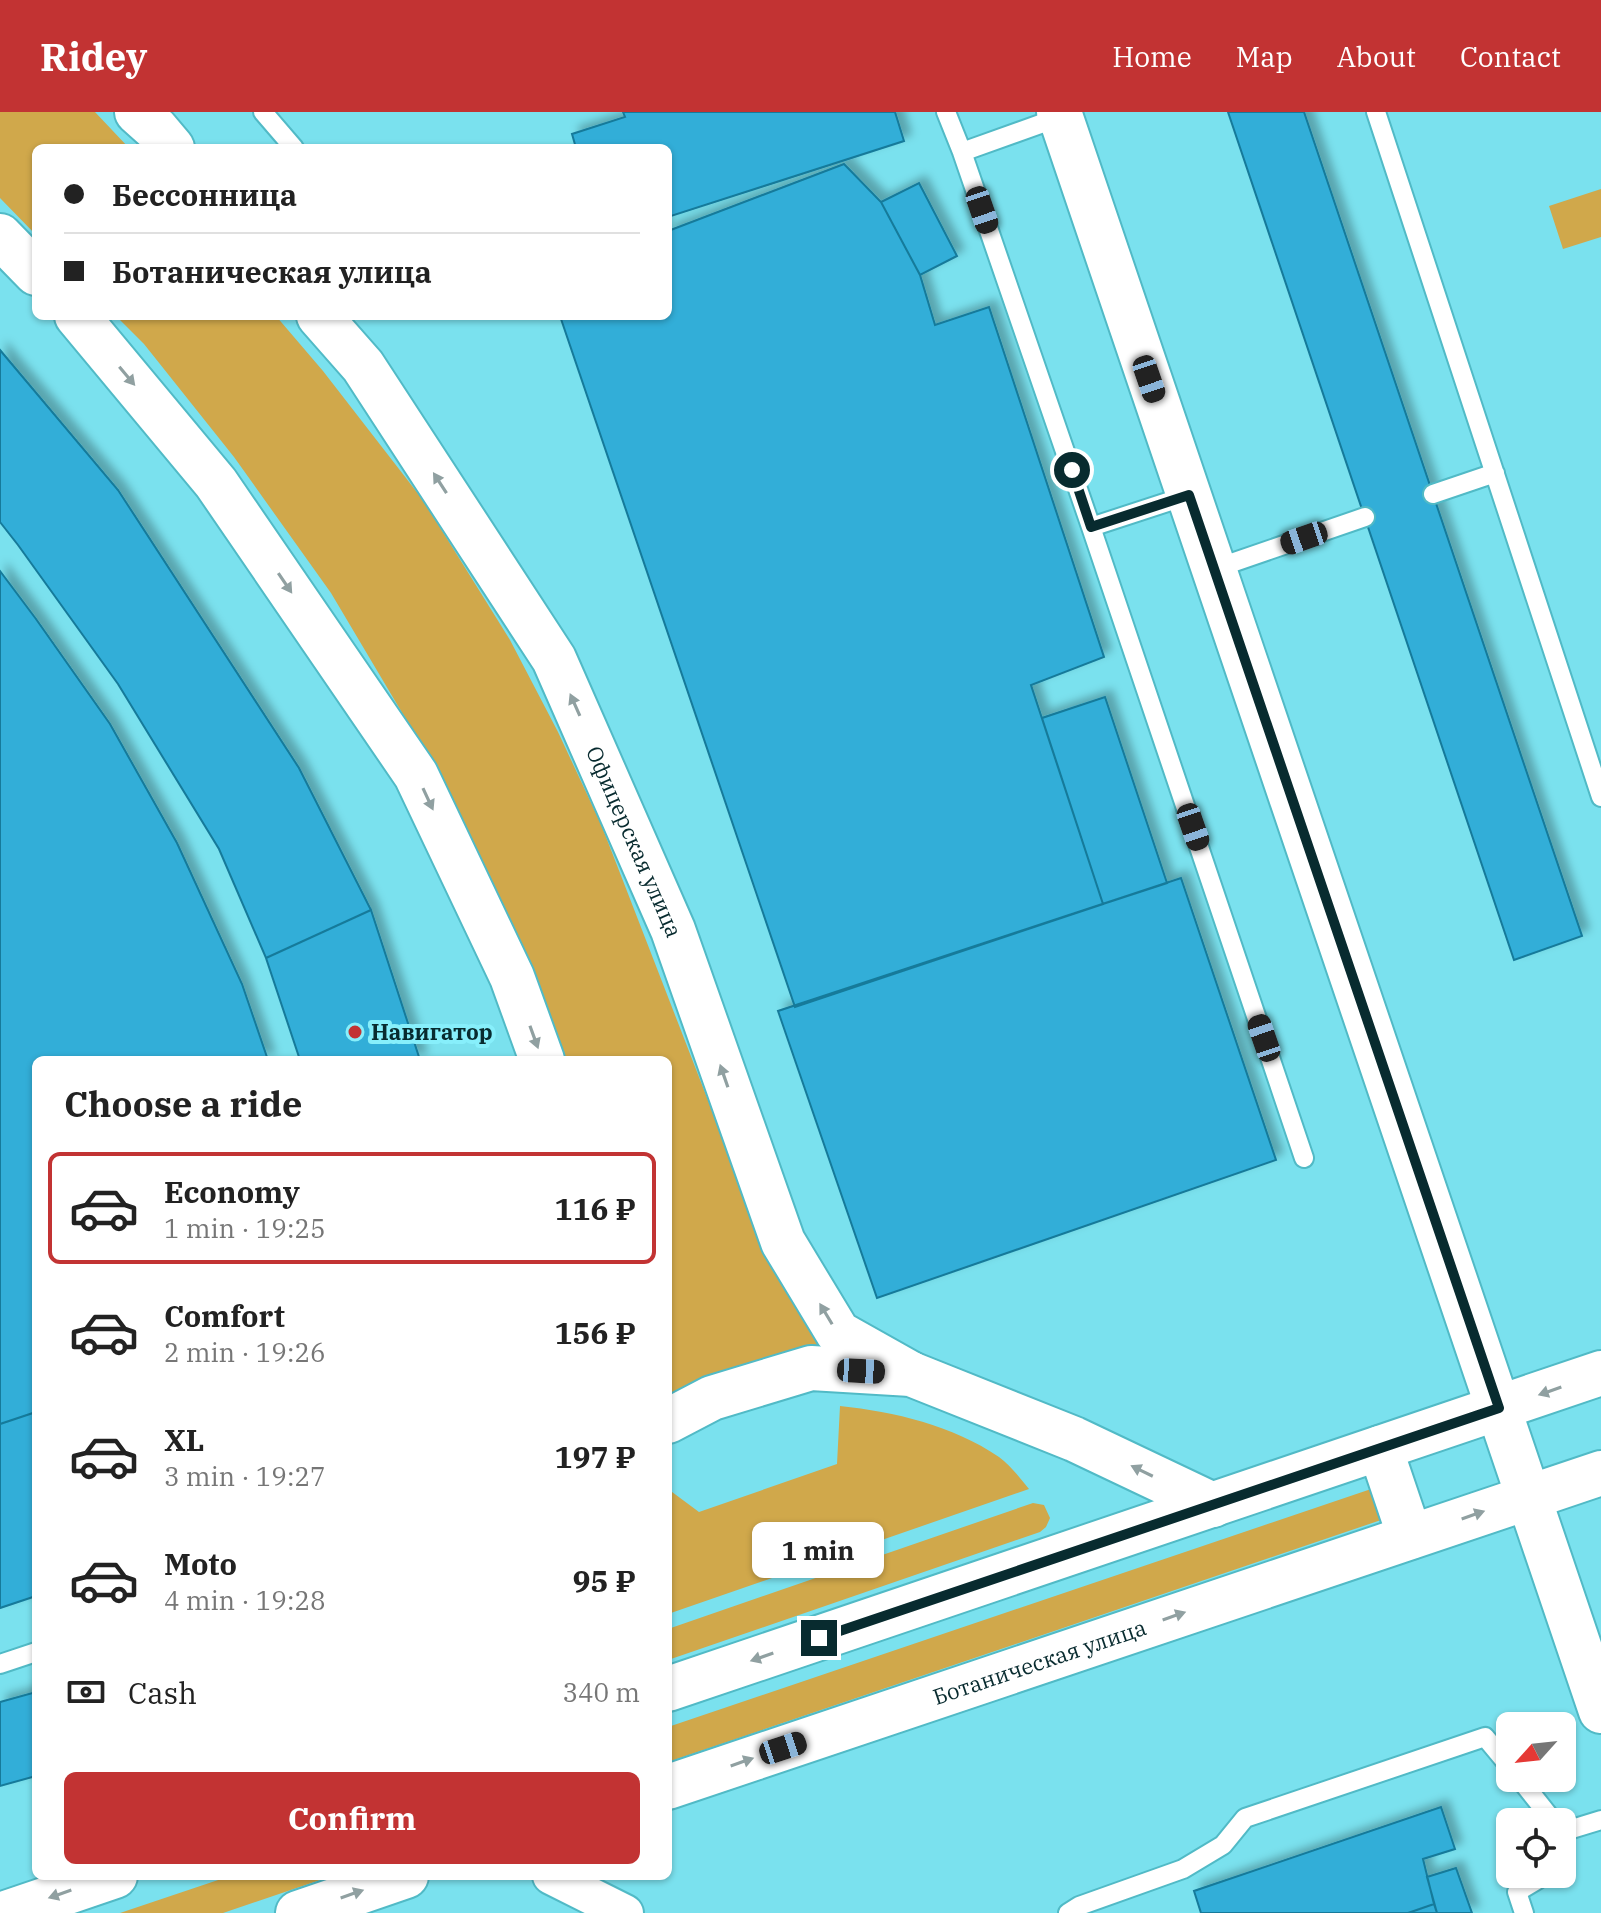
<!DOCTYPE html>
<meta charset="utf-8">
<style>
body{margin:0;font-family:"IBM Plex Serif",serif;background:#f2f2f2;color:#222;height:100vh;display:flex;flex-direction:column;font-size:30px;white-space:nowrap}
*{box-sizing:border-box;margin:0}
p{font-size:26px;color:#767676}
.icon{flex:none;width:44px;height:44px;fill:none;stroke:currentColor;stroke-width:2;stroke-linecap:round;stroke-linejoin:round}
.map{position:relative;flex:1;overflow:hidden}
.details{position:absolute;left:32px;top:944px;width:640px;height:824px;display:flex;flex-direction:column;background:#fff;border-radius:12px;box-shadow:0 2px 6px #0004}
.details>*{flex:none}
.guide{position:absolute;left:32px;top:32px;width:640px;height:176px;border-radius:12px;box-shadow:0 2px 6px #0004;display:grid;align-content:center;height:176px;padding:0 32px;background:#fff}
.needle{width:52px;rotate:243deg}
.tools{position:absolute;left:1496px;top:1600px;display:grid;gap:16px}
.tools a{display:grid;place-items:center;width:80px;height:80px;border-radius:12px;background:#fff;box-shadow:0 2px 6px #0004;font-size:40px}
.end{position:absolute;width:36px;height:36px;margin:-18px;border:10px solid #082b2f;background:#fff;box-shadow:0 0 0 4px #fff}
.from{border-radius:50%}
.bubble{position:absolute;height:56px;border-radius:12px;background:#fff;box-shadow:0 2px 6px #0004;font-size:26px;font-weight:700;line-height:56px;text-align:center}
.car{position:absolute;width:24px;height:48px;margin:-24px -12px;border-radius:10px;box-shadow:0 0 6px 2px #0007;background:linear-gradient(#222 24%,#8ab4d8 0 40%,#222 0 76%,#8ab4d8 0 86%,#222 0)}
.guide b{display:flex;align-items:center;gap:28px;height:76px;font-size:30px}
.guide b+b{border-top:2px solid #e0e0e0}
.guide i{width:20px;height:20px;background:#222}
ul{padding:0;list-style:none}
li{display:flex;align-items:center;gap:24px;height:112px;margin:0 16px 12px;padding:0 16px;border:4px solid transparent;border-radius:12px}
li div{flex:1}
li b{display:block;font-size:30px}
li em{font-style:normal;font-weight:700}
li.active{border-color:#c23333}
li>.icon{width:72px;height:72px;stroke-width:1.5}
h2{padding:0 32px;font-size:36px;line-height:96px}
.pay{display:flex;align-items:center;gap:20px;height:88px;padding:0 32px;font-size:30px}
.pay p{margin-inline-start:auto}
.action{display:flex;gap:16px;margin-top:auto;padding:16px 32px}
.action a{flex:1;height:92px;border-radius:12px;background:#c23333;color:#fff;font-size:32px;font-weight:700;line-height:92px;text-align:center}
header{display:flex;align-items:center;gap:48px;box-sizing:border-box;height:112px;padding:0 40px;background:#c23333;color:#fff}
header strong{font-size:38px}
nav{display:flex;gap:44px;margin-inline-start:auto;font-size:28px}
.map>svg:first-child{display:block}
.green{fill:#d0a84b}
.building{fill:#30aed8;stroke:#157a9a;stroke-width:2;filter:url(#shadow)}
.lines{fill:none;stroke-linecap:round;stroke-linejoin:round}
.lane-casing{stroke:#51bac6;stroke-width:22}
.street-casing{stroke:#51bac6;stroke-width:40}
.secondary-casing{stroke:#51bac6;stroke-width:48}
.lane{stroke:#fff;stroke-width:18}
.street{stroke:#fff;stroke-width:36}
.secondary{stroke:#fff;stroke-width:44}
.oneway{fill:#90a0a1}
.route{stroke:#082b2f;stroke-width:10}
.poi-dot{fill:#c23333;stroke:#87effb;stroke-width:3}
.labels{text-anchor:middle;stroke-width:8;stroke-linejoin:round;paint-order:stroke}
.street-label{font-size:22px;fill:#082b2f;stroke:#87effb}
.poi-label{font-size:22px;font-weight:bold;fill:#082b2f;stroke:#87effb;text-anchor:start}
</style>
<header>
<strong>Ridey</strong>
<nav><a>Home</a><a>Map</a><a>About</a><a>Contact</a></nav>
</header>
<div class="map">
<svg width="1601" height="1801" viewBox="0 0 1601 1801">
<defs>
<filter id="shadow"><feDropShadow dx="7" dy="-7" stdDeviation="4" flood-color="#0004"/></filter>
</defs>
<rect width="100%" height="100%" fill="#7ae1ee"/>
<path class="green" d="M 0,0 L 95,0 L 129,36 L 36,36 L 36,123 L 0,86 Z
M 1601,77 L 1601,125 L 1563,137 L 1549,94 Z
M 116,204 L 276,204 L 323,259 L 423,388 L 510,528 L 558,620 L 601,712 L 766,1138 L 794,1191 L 814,1214 L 825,1235 L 668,1291 L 668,948 L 555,948 L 470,736 L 404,604 L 331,481 L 234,345 L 144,232 Z
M 840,1294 C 895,1300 952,1313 999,1345 C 1010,1353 1020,1366 1029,1377 L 668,1502 L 668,1377 L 699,1400 L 837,1352 Z
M 1377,1375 L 1387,1406 L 668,1650 L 668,1615 Z
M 1033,1391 L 1044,1393 L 1050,1406 L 1046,1415 L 1040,1420 L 668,1548 L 668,1517 Z
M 230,1764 L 332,1764 L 223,1801 L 120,1801 Z"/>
<path class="building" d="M 623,0 L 895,0 L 904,29 L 668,105 L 668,36 L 576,36 L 572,22 L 625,5 Z
M 1228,0 L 1304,0 L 1582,824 L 1514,848 Z
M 844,52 L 881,90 L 920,163 L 935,213 L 989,195 L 1104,545 L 1031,573 L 1103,792 L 795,895 L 560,204 L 668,204 L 668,119 Z
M 919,71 L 957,144 L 920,163 L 881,90 Z
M 0,238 L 118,378 L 299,656 L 371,798 L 266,846 L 219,737 L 118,572 L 18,433 L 0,410 Z
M 0,459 L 36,507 L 110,612 L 177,731 L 242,872 L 268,948 L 36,948 L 36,1300 L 0,1312 Z
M 1105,585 L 1167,771 L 1103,792 L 1042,606 Z
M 1181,766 L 1276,1048 L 877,1186 L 778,899 Z
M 371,798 L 420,948 L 300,948 L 266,846 Z
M 36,1300 L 36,1484 L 0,1496 L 0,1312 Z
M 36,1580 L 36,1664 L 0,1674 L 0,1590 Z
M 1441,1695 L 1455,1737 L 1423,1747 L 1434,1792 L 1408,1801 L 1201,1801 L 1194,1779 Z
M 1456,1756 L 1472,1801 L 1437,1801 L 1427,1765 Z
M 1434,1792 L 1437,1801 L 1408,1801 Z"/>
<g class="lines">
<g class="lane-casing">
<path id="lane" d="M 263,0 L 294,36
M 946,0 L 962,40 L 1091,415 L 1304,1046
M 1376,0 L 1601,685
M 962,40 L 1060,5
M 1433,382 L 1495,361
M 1091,415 L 1189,383
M 1214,457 L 1365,405
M 0,1552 L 36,1540
M 1519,1666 L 1554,1710
M 1562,1720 L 1601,1708
M 1068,1801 L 1079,1794 L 1183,1757 L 1223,1733 L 1245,1706 L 1485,1625 L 1510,1655
M 1524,1801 L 1517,1780 L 1537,1768 L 1540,1762"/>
</g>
<g class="street-casing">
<path id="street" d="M 551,1764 L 625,1801"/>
</g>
<g class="secondary-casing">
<g id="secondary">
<path d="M 137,0 L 156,17 L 172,36"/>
<path d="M 1059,0 L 1601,1599"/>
<path d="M 0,124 L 36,161"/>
<path d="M 77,204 L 216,371 L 416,663 L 512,865 L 542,948"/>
<path id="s1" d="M 319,204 L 363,254 L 554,547 L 673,818 L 783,1130 L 838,1221 L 911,1262"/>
<path d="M 668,1309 L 712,1286 L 811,1256 L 911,1262 L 1074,1327 L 1213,1393"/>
<path d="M 1380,1336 L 1410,1425"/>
<path d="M 668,1577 L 1601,1261"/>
<path id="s2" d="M 668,1675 L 1601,1361"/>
<path d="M 6,1801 L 115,1764"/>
<path d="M 298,1801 L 406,1764"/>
</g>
</g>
<use href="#lane" class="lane"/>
<use href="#street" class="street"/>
<use href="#secondary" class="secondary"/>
</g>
<defs><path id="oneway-solid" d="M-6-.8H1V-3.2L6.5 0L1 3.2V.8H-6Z" transform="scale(2)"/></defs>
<g class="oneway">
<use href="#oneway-solid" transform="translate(127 264) rotate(50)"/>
<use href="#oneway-solid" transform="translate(440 371) rotate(-123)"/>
<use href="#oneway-solid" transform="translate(285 471) rotate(56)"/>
<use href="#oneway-solid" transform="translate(575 593) rotate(-114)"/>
<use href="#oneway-solid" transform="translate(428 687) rotate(65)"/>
<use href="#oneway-solid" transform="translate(534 925) rotate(70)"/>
<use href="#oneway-solid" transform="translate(724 964) rotate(-109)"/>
<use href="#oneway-solid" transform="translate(826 1202) rotate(-121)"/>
<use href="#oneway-solid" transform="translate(1550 1279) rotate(161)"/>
<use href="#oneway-solid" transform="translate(1142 1359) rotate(-154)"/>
<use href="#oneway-solid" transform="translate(1473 1403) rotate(-19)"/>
<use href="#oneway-solid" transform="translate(1174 1504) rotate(-19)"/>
<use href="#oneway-solid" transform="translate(762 1545) rotate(161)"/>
<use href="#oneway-solid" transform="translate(742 1650) rotate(-19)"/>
<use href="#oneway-solid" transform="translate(60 1782) rotate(161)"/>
<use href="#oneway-solid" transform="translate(352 1782) rotate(-19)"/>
</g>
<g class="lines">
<path class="route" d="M 819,1526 L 1499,1296 L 1189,383 L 1091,415 L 1072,358"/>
</g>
<circle class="poi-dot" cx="355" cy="920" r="8"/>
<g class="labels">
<g class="street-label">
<text dy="8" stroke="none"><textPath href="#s1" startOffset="616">Офицерская улица</textPath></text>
<text dy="8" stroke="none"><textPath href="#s2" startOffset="392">Ботаническая улица</textPath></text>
</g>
<g class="poi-label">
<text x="371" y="928">Навигатор</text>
</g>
</g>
</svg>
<div class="tools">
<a><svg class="needle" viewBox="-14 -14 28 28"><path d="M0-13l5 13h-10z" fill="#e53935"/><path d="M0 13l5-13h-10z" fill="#767676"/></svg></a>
<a><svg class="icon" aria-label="locate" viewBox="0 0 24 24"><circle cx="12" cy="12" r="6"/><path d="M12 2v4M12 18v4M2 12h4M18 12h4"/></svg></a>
</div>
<i class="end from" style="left:1072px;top:358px"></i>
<i class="end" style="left:819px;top:1526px"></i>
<div class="bubble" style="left:752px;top:1410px;width:132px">1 min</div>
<i class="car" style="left:982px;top:98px;rotate:161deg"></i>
<i class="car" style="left:1149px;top:267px;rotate:161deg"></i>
<i class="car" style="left:1304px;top:426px;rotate:251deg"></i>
<i class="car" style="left:1193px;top:715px;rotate:161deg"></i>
<i class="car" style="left:1264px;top:926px;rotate:341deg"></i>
<i class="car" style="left:861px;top:1259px;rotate:93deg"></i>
<i class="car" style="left:783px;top:1636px;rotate:72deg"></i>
<div class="guide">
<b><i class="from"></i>Бессонница</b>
<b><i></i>Ботаническая улица</b>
</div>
<section class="details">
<h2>Choose a ride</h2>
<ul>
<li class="active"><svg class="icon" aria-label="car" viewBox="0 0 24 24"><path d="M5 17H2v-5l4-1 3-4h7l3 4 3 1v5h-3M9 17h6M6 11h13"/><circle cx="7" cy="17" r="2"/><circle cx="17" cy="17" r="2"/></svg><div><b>Economy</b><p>1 min · 19:25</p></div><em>116 ₽</em></li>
<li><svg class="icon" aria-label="car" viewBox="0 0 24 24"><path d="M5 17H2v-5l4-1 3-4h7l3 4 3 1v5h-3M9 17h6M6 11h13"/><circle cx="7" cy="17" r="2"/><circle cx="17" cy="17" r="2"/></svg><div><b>Comfort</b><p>2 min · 19:26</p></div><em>156 ₽</em></li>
<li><svg class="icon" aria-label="car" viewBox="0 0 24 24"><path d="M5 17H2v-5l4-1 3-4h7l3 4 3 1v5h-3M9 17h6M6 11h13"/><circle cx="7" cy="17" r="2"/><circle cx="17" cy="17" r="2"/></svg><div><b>XL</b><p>3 min · 19:27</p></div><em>197 ₽</em></li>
<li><svg class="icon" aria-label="car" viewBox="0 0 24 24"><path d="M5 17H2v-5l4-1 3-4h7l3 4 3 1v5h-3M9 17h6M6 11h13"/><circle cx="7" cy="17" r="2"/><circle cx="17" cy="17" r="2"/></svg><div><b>Moto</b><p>4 min · 19:28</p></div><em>95 ₽</em></li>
</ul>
<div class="pay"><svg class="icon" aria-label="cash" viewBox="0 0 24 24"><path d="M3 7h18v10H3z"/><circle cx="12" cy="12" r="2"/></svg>Cash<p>340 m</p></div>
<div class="action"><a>Confirm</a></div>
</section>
</div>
